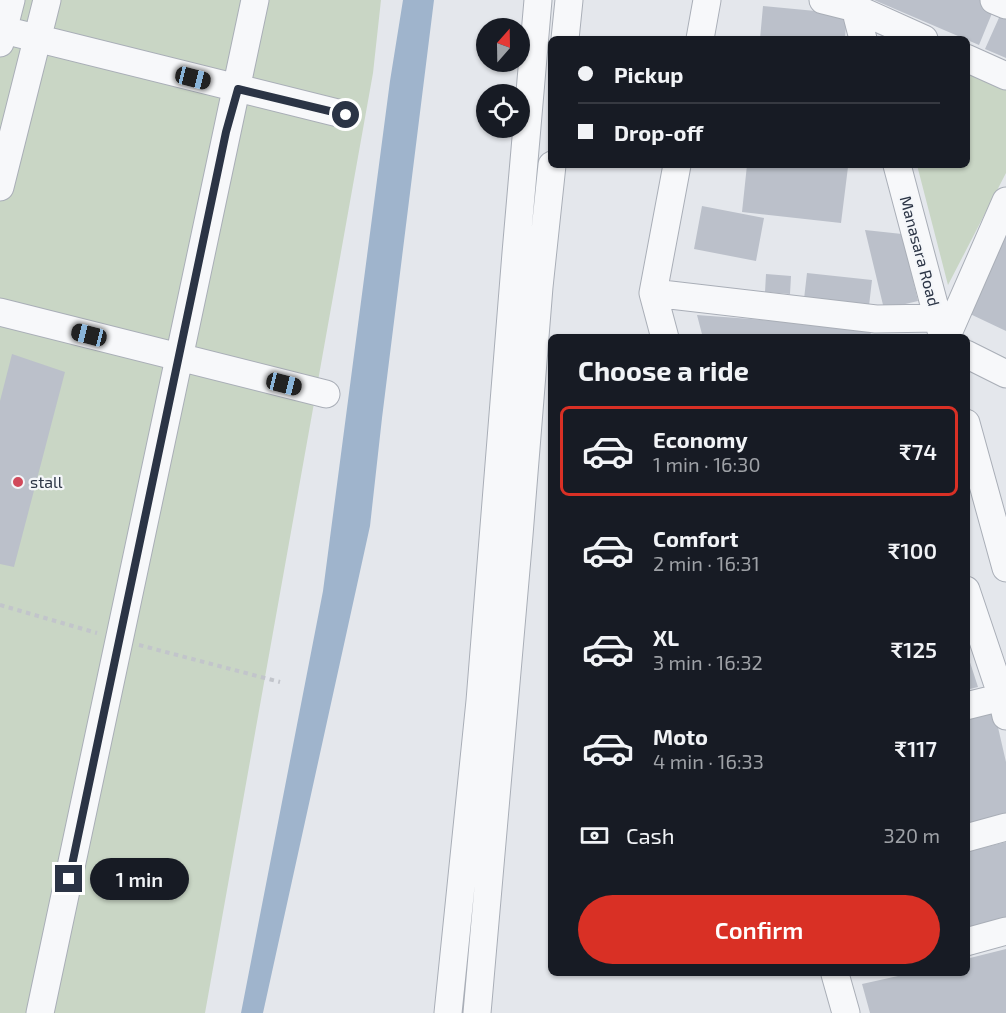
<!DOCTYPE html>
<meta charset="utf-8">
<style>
body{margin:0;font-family:"Exo 2",sans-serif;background:#242831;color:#f1f3f6;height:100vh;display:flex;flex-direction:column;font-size:22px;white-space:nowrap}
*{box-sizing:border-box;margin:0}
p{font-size:20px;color:#9ea1a6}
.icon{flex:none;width:33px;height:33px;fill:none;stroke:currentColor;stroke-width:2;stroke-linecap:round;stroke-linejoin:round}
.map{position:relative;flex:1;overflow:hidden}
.side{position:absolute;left:548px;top:334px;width:422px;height:642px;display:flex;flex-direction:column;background:#171b24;border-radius:9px;box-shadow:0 2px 4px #0004}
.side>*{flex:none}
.hud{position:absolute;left:548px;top:36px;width:422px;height:132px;border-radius:9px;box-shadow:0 2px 4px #0004;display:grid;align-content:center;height:132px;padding:0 30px;background:#171b24}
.needle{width:39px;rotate:20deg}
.buttons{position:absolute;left:476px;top:18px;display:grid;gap:12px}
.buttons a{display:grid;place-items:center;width:54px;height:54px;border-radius:50%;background:#171b24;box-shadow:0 2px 4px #0004;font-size:30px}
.end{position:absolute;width:27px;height:27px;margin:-14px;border:8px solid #2b3445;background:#fff;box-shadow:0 0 0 3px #fff}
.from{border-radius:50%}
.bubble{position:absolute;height:42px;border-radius:21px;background:#171b24;box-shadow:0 2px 4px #0004;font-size:20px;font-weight:600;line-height:42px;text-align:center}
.car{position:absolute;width:18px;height:36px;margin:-18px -9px;border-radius:8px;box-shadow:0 0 4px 2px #0007;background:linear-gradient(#222 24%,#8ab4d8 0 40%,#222 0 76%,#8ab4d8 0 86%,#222 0)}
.hud b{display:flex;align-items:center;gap:21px;height:57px;font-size:22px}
.hud b+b{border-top:2px solid #363941}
.hud i{width:15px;height:15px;background:#f1f3f6}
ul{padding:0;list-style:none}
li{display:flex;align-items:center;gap:18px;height:90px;margin:0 12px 9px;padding:0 18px;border:3px solid transparent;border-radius:9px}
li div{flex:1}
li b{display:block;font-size:22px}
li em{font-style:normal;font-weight:600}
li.current{border-color:#d93025}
li>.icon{width:54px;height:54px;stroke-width:1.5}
h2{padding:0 30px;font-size:27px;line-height:72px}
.pay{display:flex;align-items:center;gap:15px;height:66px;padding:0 30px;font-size:22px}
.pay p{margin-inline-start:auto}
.primary-button{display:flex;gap:12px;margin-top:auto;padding:12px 30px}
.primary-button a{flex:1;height:69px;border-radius:36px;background:#d93025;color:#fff;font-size:24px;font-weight:600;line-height:69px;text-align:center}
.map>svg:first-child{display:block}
.green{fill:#c9d6c5}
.water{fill:#9fb4cc}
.building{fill:#bbc0ca}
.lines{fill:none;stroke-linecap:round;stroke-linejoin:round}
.minor-casing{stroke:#a9aeb7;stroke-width:29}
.path{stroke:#c2c5cb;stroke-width:4;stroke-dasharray:4.5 4.5;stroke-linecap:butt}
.minor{stroke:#f7f8fa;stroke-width:27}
.route{stroke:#2b3445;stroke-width:8}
.poi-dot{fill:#d1495b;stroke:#f4f6f9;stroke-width:2}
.labels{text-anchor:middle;stroke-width:4.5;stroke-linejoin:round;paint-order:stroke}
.street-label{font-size:16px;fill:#2b3445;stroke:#f4f6f9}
.poi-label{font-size:16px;fill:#2b3445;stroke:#f4f6f9;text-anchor:start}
</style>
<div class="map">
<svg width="1006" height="1013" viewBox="0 0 1006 1013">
<rect width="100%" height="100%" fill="#e4e7ec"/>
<path class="green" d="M 0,0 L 381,0 L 373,73 L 205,1013 L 0,1013 Z
M 966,67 L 1006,85 L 1006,173 L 948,285 L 917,165 L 966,165 Z"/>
<path class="water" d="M 403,0 L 434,0 L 382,418 L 370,526 L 263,1013 L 241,1013 L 323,591 L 390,81 Z"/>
<path class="building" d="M 874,0 L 982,0 L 995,6 L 979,45 Z
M 763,6 L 847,14 L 845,38 L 830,37 L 829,39 L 760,39 Z
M 1002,11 L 1006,13 L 1006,58 L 985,49 Z
M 747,165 L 830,165 L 848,167 L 841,223 L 742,212 Z
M 702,206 L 764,218 L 756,261 L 694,249 Z
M 865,230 L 902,234 L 918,301 L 884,309 Z
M 1006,231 L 1006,331 L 968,313 Z
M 807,273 L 872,280 L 869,306 L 804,299 Z
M 766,274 L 791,276 L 790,294 L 765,292 Z
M 697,315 L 869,328 L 872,338 L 703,338 Z
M 12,354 L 65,372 L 14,567 L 0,564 L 0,401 Z
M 966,650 L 978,687 L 966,690 Z
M 994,710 L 1006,762 L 1006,816 L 966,824 L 966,716 Z
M 1006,842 L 1006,922 L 966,932 L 966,852 Z
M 1006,949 L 1006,1013 L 870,1013 L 862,984 L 907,974 L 966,974 L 966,959 Z"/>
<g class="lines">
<g class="minor-casing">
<path id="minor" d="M 823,0 L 855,8 L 924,39
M 854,0 L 855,8 L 863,39
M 994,0 L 1006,5
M 0,29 L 346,115
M 565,39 L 569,0
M 700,39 L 707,0
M 0,43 L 11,0
M 966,58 L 1006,76
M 897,165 L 943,338
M 0,187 L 47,0
M 653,293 L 876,319 L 938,318
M 0,312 L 326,394
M 665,338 L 653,293 L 677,165
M 946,338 L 1006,201
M 966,354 L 1006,374
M 966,423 L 1006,568
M 966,590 L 1002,697 L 1006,716
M 966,706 L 1002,697
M 966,838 L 1006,827
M 966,942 L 1006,931
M 835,974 L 846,1013
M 40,1013 L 255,0
M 448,1013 L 480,701 L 516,253 L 538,0
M 477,1013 L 519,535 L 539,287 L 552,165"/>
</g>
<path class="path" d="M 0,605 L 97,633
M 139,645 L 280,682"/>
<use href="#minor" class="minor"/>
</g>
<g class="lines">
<path class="route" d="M 69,879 L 226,132 L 238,89 L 346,115"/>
</g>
<circle class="poi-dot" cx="18" cy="482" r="6"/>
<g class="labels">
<g class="street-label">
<text transform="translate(920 251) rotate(75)" y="6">Manasara Road</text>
</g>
<g class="poi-label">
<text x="30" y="488">stall</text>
</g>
</g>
</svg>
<div class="buttons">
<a><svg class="needle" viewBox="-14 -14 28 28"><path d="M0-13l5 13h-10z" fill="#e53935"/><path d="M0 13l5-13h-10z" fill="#9ea1a6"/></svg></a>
<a><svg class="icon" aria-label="locate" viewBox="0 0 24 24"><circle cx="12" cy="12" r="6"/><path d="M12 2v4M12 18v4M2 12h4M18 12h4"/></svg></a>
</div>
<i class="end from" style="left:346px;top:115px"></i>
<i class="end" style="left:69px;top:879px"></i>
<div class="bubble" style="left:90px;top:858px;width:99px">1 min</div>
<i class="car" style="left:193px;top:78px;rotate:104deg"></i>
<i class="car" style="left:89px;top:335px;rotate:284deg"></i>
<i class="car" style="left:284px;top:384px;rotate:104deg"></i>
<div class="hud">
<b><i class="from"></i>Pickup</b>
<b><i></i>Drop-off</b>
</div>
<section class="side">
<h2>Choose a ride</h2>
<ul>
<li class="current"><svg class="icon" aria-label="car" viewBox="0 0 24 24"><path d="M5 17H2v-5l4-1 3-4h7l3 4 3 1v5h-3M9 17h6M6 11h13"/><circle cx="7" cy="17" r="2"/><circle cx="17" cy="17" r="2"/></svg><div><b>Economy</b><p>1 min · 16:30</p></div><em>₹74</em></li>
<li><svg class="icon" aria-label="car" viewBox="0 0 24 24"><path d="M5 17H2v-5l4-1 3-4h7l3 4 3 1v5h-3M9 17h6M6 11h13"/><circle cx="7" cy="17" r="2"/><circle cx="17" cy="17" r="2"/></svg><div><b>Comfort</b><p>2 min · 16:31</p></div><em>₹100</em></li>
<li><svg class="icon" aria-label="car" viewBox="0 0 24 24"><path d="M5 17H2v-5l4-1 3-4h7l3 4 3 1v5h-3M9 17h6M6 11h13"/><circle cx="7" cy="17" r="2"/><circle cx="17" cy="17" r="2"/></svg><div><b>XL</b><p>3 min · 16:32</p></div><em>₹125</em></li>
<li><svg class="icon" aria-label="car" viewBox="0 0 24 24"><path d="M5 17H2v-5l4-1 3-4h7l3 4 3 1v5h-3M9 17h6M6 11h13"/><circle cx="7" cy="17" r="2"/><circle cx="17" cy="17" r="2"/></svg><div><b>Moto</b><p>4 min · 16:33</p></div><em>₹117</em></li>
</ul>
<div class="pay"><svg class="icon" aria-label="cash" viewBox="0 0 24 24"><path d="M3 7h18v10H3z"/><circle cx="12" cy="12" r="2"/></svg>Cash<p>320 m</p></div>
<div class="primary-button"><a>Confirm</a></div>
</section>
</div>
